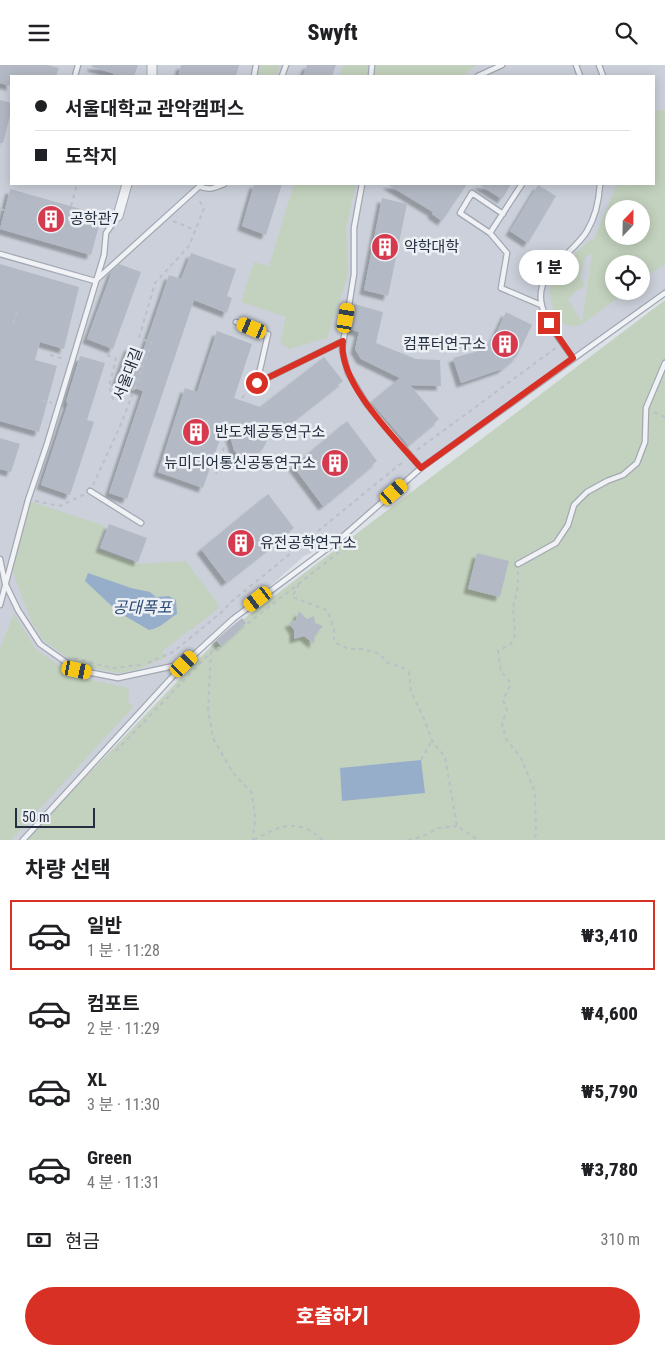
<!DOCTYPE html>
<html lang="ko">
<meta charset="utf-8">
<style>
body{margin:0;font-family:"Roboto Condensed","Noto Sans KR",sans-serif;background:#f6f6f6;color:#202124;height:100vh;display:flex;flex-direction:column;font-size:19px;white-space:nowrap}
*{box-sizing:border-box;margin:0}
p{font-size:16px;color:#757577}
.icon{flex:none;width:28px;height:28px;fill:none;stroke:currentColor;stroke-width:2;stroke-linecap:round;stroke-linejoin:round}
.map{position:relative;height:775px;overflow:hidden}
.side{display:flex;flex-direction:column;background:#fff;flex:1}
.side>*{flex:none}
.top-card{position:absolute;left:10px;top:10px;width:645px;height:110px;border-radius:0px;box-shadow:0 2px 12px #0003;display:grid;align-content:center;height:110px;padding:0 25px;background:#fff}
.needle{width:32px;rotate:22deg}
.fabs{position:absolute;left:605px;top:135px;display:grid;gap:10px}
.fabs a{display:grid;place-items:center;width:45px;height:45px;border-radius:50%;background:#fff;box-shadow:0 2px 12px #0003;font-size:25px}
.scale{position:absolute;left:15px;bottom:12px;width:80px;box-sizing:border-box;padding-left:5px;border:2px solid #262f3f;border-top:0;font-size:14px;line-height:18px;white-space:nowrap;color:#262f3f;-webkit-text-stroke:4px #ecf0f5;paint-order:stroke}
.end{position:absolute;width:22px;height:22px;margin:-11px;border:6px solid #d93025;background:#fff;box-shadow:0 0 0 2px #fff}
.from{border-radius:50%}
.bubble{position:absolute;height:35px;border-radius:18px;background:#fff;box-shadow:0 2px 12px #0003;font-size:16px;font-weight:800;line-height:35px;text-align:center}
.car{position:absolute;width:15px;height:30px;margin:-15px -8px;border-radius:6px;box-shadow:0 0 4px 1px #0007;background:linear-gradient(#f5c518 24%,#345 0 40%,#f5c518 0 76%,#345 0 86%,#f5c518 0)}
.top-card b{display:flex;align-items:center;gap:18px;height:48px;font-size:19px}
.top-card b+b{border-top:1px solid #e0e0e0}
.top-card i{width:12px;height:12px;background:#202124}
ul{padding:0;list-style:none}
li{display:flex;align-items:center;gap:15px;height:70px;margin:0 10px 8px;padding:0 15px;border:2px solid transparent;border-radius:0px}
li div{flex:1}
li b{display:block;font-size:19px}
li em{font-style:normal;font-weight:800}
li.active{border-color:#d93025}
li>.icon{width:45px;height:45px;stroke-width:1.5}
h2{padding:0 25px;font-size:22px;line-height:60px}
.pay{display:flex;align-items:center;gap:12px;height:55px;padding:0 25px;font-size:19px}
.pay p{margin-inline-start:auto}
.action{display:flex;gap:10px;margin-top:auto;padding:10px 25px}
.action a{flex:1;height:58px;border-radius:30px;background:#d93025;color:#fff;font-size:20px;font-weight:800;line-height:58px;text-align:center}
header{display:flex;justify-content:space-between;align-items:center;height:65px;padding:0 25px;background:#fff;font-size:22px;font-weight:800}
.map>svg:first-child{display:block}
.built{fill:#cbd0da;fill-rule:evenodd}
.green{fill:#c3d2be;fill-rule:evenodd}
.water{fill:#96aeca}
.building{fill:#b4bac5;filter:url(#shadow)}
.lines{fill:none;stroke-linecap:round;stroke-linejoin:round}
.service-casing{stroke:#a2a8b2;stroke-width:7}
.minor-casing{stroke:#a2a8b2;stroke-width:11}
.path{stroke:#bbbfc6;stroke-width:2;stroke-dasharray:4 4;stroke-linecap:butt}
.service{stroke:#f0f2f6;stroke-width:4.5}
.minor{stroke:#f0f2f6;stroke-width:9}
.route{stroke:#d93025;stroke-width:6}
.labels{text-anchor:middle;stroke-width:5;stroke-linejoin:round;paint-order:stroke}
.poi-label{font-size:15px;fill:#262f3f;stroke:#ecf0f5;text-anchor:start}
.street-label{font-size:15px;fill:#262f3f;stroke:#ecf0f5}
.water-label{font-size:16px;font-style:italic;fill:#2e4d75;stroke:#ecf0f5}
</style>
<header><svg class="icon" aria-label="menu" viewBox="0 0 24 24"><path d="M4 6h16M4 12h16M4 18h16"/></svg>Swyft<svg class="icon" aria-label="search" viewBox="0 0 24 24"><circle cx="10" cy="10" r="6"/><path d="M15 15l6 6"/></svg></header>
<div class="map">
<svg width="665" height="775" viewBox="0 0 665 775">
<defs>
<filter id="shadow"><feDropShadow dx="-4.5" dy="4.5" stdDeviation="1" flood-color="#0004"/></filter>
</defs>
<rect width="100%" height="100%" fill="#dde1e8"/>
<path class="built" d="M 0,0 L 665,0 L 665,228 L 421,403 L 340,474 L 304,491 L 212,573 L 184,599 L 23,775 L 0,775 ZM 11,11 L 654,11 L 654,119 L 11,119 ZM 614,144 L 641,144 L 641,171 L 614,171 ZM 614,199 L 641,199 L 641,226 L 614,226 Z"/>
<path class="green" d="M 260,0 L 280,0 L 277,11 L 257,11 Z
M 343,0 L 368,0 L 368,11 L 340,11 Z
M 375,0 L 477,0 L 462,11 L 374,11 Z
M 665,45 L 665,199 L 641,215 L 641,199 L 614,199 L 614,226 L 627,226 L 582,259 C 555,270 545,231 553,212 C 559,200 579,186 589,176 L 594,174 L 617,119 L 654,119 L 654,46 ZM 614,144 L 641,144 L 641,171 L 614,171 ZM 592,189 L 582,258 L 568,234 L 576,226 L 585,221 L 580,212 L 586,191 Z
M 294,119 L 356,119 L 346,163 L 348,210 L 327,273 L 289,284 L 280,278 L 286,252 L 241,237 L 254,197 L 269,201 Z
M 665,235 L 665,775 L 25,775 L 220,572 Z
M 29,436 L 105,461 L 97,484 L 139,499 L 186,496 L 218,539 L 218,544 L 162,586 L 166,592 L 139,604 L 119,608 L 78,600 L 43,575 L 30,553 L 12,505 ZM 88,509 L 131,523 L 150,527 L 156,532 L 169,531 C 168,545 169,557 155,564 L 99,528 L 85,516 Z
M 14,548 L 36,585 L 77,612 L 129,623 L 128,636 L 133,642 L 11,775 L 0,775 L 0,584 Z"/>
<path class="water" d="M 88,508 L 131,523 L 150,527 L 156,532 L 169,531 L 176,535 L 177,549 C 167,555 161,563 149,565 L 118,547 L 85,516 Z
M 421,695 L 425,728 L 342,736 L 340,703 Z"/>
<path class="building" d="M 0,0 L 47,0 L 59,3 L 56,11 L 11,11 L 11,21 L 0,18 Z
M 92,0 L 138,0 L 134,11 L 122,11 L 92,2 Z
M 181,0 L 239,0 L 236,11 L 178,11 Z
M 307,0 L 336,0 L 332,11 L 303,11 Z
M 0,35 L 11,38 L 11,47 L 3,78 L 0,78 Z
M 254,119 L 282,119 L 266,170 L 242,161 Z
M 387,119 L 467,119 L 442,156 L 432,149 L 433,147 Z
M 478,119 L 511,119 L 502,134 Z
M 538,120 L 556,131 L 528,178 L 510,166 Z
M 10,124 L 102,150 L 91,190 L 0,164 Z
M 382,133 L 407,139 L 388,231 L 364,225 Z
M 191,188 L 236,204 L 227,231 L 232,233 L 227,248 L 194,235 L 127,434 L 109,428 L 143,326 L 116,317 L 129,281 L 143,286 L 169,210 L 181,214 Z
M 0,199 L 79,222 L 64,284 L 40,277 L 35,295 L 57,301 L 39,367 L 0,356 Z
M 119,199 L 141,207 L 113,284 L 87,274 L 112,206 Z
M 354,239 L 383,247 L 376,278 L 416,294 L 440,295 L 441,321 L 410,320 L 439,354 L 408,380 L 371,337 L 400,313 L 361,294 L 355,284 L 359,267 L 350,264 Z
M 506,247 L 532,260 L 517,291 L 502,304 L 461,318 L 453,293 L 482,285 L 494,273 Z
M 217,266 L 252,279 L 234,333 L 260,342 L 324,292 L 343,316 L 276,369 L 272,364 L 264,382 L 258,389 L 248,392 L 240,392 L 234,385 L 226,357 L 203,423 L 158,407 L 185,323 L 197,327 Z
M 80,291 L 105,298 L 87,355 L 94,357 L 70,430 L 41,420 L 68,338 L 66,337 Z
M 347,356 L 377,396 L 323,441 L 293,401 Z
M 0,373 L 20,379 L 11,407 L 0,404 Z
M 268,429 L 294,463 L 226,517 L 201,484 Z
M 109,459 L 147,473 L 138,497 L 100,483 Z
M 477,488 L 509,496 L 500,532 L 468,524 Z
M 299,546 L 307,554 L 314,551 L 315,558 L 323,561 L 315,570 L 314,579 L 304,571 L 294,574 L 294,565 L 289,558 L 296,555 Z
M 242,553 L 246,558 L 221,581 L 216,575 Z"/>
<g class="lines">
<g class="service-casing">
<path id="service" d="M 576,0 L 580,11
M 599,0 L 603,11
M 75,11 L 78,0
M 254,11 L 256,0
M 282,11 L 286,0
M 371,11 L 372,0
M 478,11 L 502,0
M 362,119 L 354,163 L 354,209 L 342,285 L 348,308 L 366,338 L 421,403
M 199,121 C 208,126 215,123 224,119
M 503,149 L 472,128 L 460,148 L 490,168 L 507,188 L 501,223 L 541,240
M 490,168 L 522,119
M 0,189 L 95,216 L 202,119
M 236,257 L 268,269 L 257,318 L 343,276
M 573,293 C 562,277 547,260 542,241 C 533,207 573,190 587,166 C 596,151 599,136 600,119
M 90,426 L 141,458
M 0,494 L 5,518 L 18,545 L 40,579 L 77,605 L 118,613 L 183,599
M 518,499 L 556,478 L 568,460 L 574,440 L 587,427 L 607,416 L 623,410 L 637,398 L 645,377 L 646,343 L 665,298
M 0,540 L 28,435 L 47,379 L 104,190 L 106,168 L 118,151
M 23,775 L 184,599 L 233,554 L 340,474 L 421,403 L 665,228"/>
</g>
<g class="minor-casing">
<path id="minor" d="M 152,11 L 152,0
M 118,151 L 127,119"/>
</g>
<path class="path" d="M 114,11 L 115,9
M 654,69 L 655,71
M 71,141 L 77,119
M 0,144 L 4,145
M 173,156 L 195,165
M 13,258 L 18,244
M 50,290 L 64,294
M 107,290 L 116,294 L 109,321 L 113,334 L 134,324
M 242,333 L 252,322
M 42,335 L 52,338
M 654,347 L 665,352
M 417,385 L 557,282
M 216,409 L 227,372
M 93,420 L 121,359 L 152,278 L 139,273 L 155,218 L 189,181 L 204,143 L 198,134
M 35,436 L 60,441 L 85,429
M 518,506 L 518,521 L 513,542 L 515,570 L 511,579 L 498,586 L 501,606 L 511,619 L 503,635 L 507,645 L 502,658 L 506,674 L 521,693 L 535,727 L 536,770 L 532,775
M 299,519 L 292,532 L 327,545 L 334,563 L 334,577 L 349,584 L 363,584 L 380,589 L 386,597 L 403,603 L 409,607 L 411,626 L 425,656 L 432,676 L 445,692 L 457,761 L 478,775
M 211,586 L 208,645 L 213,673 L 233,708 L 252,728 L 255,753 L 253,775
M 74,593 L 112,603 L 141,600
M 148,598 L 173,587 L 223,546 L 231,537 L 404,396
M 116,686 L 213,585 L 221,582 L 247,559 L 356,474
M 421,695 L 431,677
M 254,775 C 278,761 300,752 322,775
M 408,775 L 421,772 L 439,763 L 457,761"/>
<use href="#service" class="service"/>
<use href="#minor" class="minor"/>
</g>
<g class="lines">
<path class="route" d="M 257,318 L 343,276 C 337,317 396,374 421,403 L 573,293 L 549,258"/>
</g>
<defs>
<g id="building-disc" transform="scale(1.4375)"><circle r="9.5" fill="#d53a4f" stroke="#ecf0f5"/><path d="M-4-6H4V6H1V3H-1V6H-4ZM-2.5-4.3h1.7v1.8h-1.7ZM.8-4.3h1.7v1.8H.8ZM-2.5-1h1.7V.8h-1.7ZM.8-1h1.7V.8H.8Z" fill="#fff"/></g>
</defs>
<g fill-rule="evenodd">
<use href="#building-disc" x="51" y="154"/>
<use href="#building-disc" x="385" y="182"/>
<use href="#building-disc" x="505" y="279"/>
<use href="#building-disc" x="196" y="367"/>
<use href="#building-disc" x="335" y="398"/>
<use href="#building-disc" x="241" y="478"/>
</g>
<g class="labels">
<g class="poi-label">
<text x="70" y="159">공학관7</text>
<text x="404" y="187">약학대학</text>
<text x="486" y="284" text-anchor="end">컴퓨터연구소</text>
<text x="215" y="372">반도체공동연구소</text>
<text x="316" y="403" text-anchor="end">뉴미디어통신공동연구소</text>
<text x="260" y="483">유전공학연구소</text>
</g>
<g class="street-label">
<text transform="translate(128 309) rotate(-69)" y="5">서울대길</text>
</g>
<g class="water-label">
<text x="142" y="548">공대폭포</text>
</g>
</g>
</svg>
<div class="fabs">
<a><svg class="needle" viewBox="-14 -14 28 28"><path d="M0-13l5 13h-10z" fill="#e53935"/><path d="M0 13l5-13h-10z" fill="#757577"/></svg></a>
<a><svg class="icon" aria-label="locate" viewBox="0 0 24 24"><circle cx="12" cy="12" r="6"/><path d="M12 2v4M12 18v4M2 12h4M18 12h4"/></svg></a>
</div>
<div class="scale">50 m</div>
<i class="end from" style="left:257px;top:318px"></i>
<i class="end" style="left:549px;top:258px"></i>
<div class="bubble" style="left:519px;top:185px;width:60px">1 분</div>
<i class="car" style="left:346px;top:253px;rotate:10deg"></i>
<i class="car" style="left:252px;top:263px;rotate:292deg"></i>
<i class="car" style="left:394px;top:427px;rotate:49deg"></i>
<i class="car" style="left:258px;top:534px;rotate:233deg"></i>
<i class="car" style="left:184px;top:599px;rotate:46deg"></i>
<i class="car" style="left:77px;top:605px;rotate:102deg"></i>
<div class="top-card">
<b><i class="from"></i>서울대학교 관악캠퍼스</b>
<b><i></i>도착지</b>
</div>
</div>
<section class="side">
<h2>차량 선택</h2>
<ul>
<li class="active"><svg class="icon" aria-label="car" viewBox="0 0 24 24"><path d="M5 17H2v-5l4-1 3-4h7l3 4 3 1v5h-3M9 17h6M6 11h13"/><circle cx="7" cy="17" r="2"/><circle cx="17" cy="17" r="2"/></svg><div><b>일반</b><p>1 분 · 11:28</p></div><em>₩3,410</em></li>
<li><svg class="icon" aria-label="car" viewBox="0 0 24 24"><path d="M5 17H2v-5l4-1 3-4h7l3 4 3 1v5h-3M9 17h6M6 11h13"/><circle cx="7" cy="17" r="2"/><circle cx="17" cy="17" r="2"/></svg><div><b>컴포트</b><p>2 분 · 11:29</p></div><em>₩4,600</em></li>
<li><svg class="icon" aria-label="car" viewBox="0 0 24 24"><path d="M5 17H2v-5l4-1 3-4h7l3 4 3 1v5h-3M9 17h6M6 11h13"/><circle cx="7" cy="17" r="2"/><circle cx="17" cy="17" r="2"/></svg><div><b>XL</b><p>3 분 · 11:30</p></div><em>₩5,790</em></li>
<li><svg class="icon" aria-label="car" viewBox="0 0 24 24"><path d="M5 17H2v-5l4-1 3-4h7l3 4 3 1v5h-3M9 17h6M6 11h13"/><circle cx="7" cy="17" r="2"/><circle cx="17" cy="17" r="2"/></svg><div><b>Green</b><p>4 분 · 11:31</p></div><em>₩3,780</em></li>
</ul>
<div class="pay"><svg class="icon" aria-label="cash" viewBox="0 0 24 24"><path d="M3 7h18v10H3z"/><circle cx="12" cy="12" r="2"/></svg>현금<p>310 m</p></div>
<div class="action"><a>호출하기</a></div>
</section>
